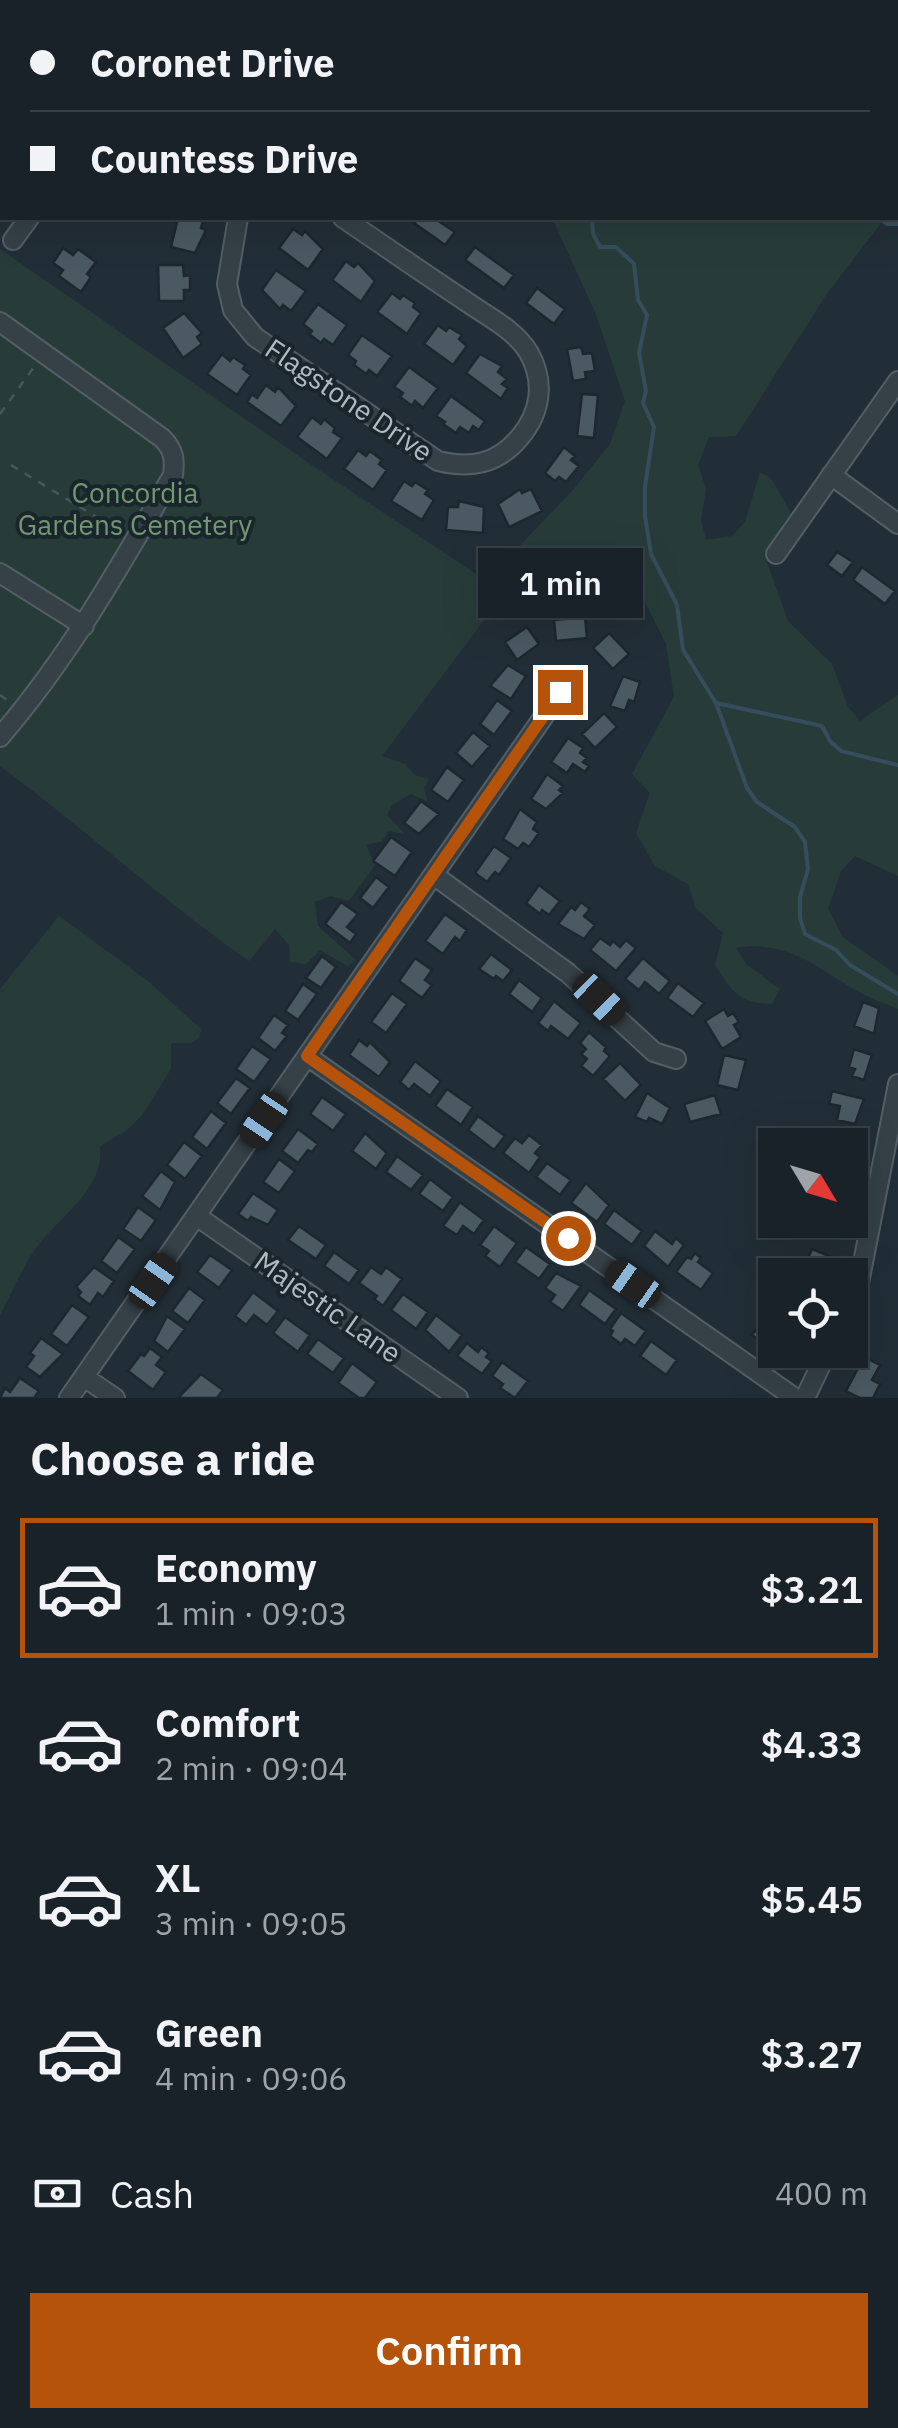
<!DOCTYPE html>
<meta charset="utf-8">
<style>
body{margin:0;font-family:"IBM Plex Sans",sans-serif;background:#272f35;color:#f1f3f6;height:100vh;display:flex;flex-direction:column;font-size:38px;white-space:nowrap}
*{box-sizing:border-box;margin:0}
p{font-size:32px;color:#9fa4a8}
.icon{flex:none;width:55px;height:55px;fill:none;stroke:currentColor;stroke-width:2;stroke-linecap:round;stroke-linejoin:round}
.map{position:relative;height:1398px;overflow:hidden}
.side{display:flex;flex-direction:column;background:#1a2229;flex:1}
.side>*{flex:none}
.hud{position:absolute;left:0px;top:0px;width:900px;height:220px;box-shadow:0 10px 40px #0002,0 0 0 2px #383f46;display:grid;align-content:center;height:220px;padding:0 30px;background:#1a2229}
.needle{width:65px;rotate:128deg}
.tools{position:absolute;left:758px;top:1128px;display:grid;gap:20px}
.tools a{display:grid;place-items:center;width:110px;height:110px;border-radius:0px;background:#1a2229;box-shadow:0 10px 40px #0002,0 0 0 2px #383f46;font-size:50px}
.end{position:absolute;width:45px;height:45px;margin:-22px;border:12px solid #b45309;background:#fff;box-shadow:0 0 0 5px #fff}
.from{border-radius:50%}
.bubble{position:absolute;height:70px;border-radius:0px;background:#1a2229;box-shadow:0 10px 40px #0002,0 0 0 2px #383f46;font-size:32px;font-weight:600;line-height:70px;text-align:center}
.car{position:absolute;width:30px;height:60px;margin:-30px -15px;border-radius:12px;box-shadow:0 0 8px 2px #0007;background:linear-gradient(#222 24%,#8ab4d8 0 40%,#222 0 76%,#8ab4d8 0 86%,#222 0)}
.hud b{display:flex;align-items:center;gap:35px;height:95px;font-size:38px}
.hud b+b{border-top:2px solid #383f46}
.hud i{width:25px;height:25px;background:#f1f3f6}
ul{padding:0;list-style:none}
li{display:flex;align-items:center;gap:30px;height:140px;margin:0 20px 15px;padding:0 10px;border:5px solid transparent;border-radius:0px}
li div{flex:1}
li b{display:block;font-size:38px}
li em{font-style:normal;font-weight:600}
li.on{border-color:#b45309}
li>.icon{width:90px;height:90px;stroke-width:1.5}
h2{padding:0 30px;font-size:45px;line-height:120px}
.pay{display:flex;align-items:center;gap:25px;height:110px;padding:0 30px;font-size:38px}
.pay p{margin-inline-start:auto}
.action{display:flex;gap:20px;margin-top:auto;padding:20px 30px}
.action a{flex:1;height:115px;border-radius:0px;background:#b45309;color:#fff;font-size:40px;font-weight:600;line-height:115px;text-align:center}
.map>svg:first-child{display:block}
.green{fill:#273c39}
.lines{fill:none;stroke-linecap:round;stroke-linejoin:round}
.stream{stroke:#364d5d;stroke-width:4}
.building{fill:#4a5962;stroke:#1d272e;stroke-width:2.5}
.minor-casing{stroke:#535e65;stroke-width:22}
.path{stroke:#455957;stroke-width:2.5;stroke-dasharray:8 8;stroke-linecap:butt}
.minor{stroke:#354047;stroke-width:18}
.route{stroke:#b45309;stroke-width:12}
.labels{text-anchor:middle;stroke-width:8;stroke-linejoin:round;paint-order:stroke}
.street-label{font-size:28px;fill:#b0bbc4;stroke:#1b252c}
.park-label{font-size:28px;fill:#709872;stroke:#1b252c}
</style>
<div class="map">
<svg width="898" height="1398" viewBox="0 0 898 1398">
<rect width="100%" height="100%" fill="#222e37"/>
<path class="green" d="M 552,218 L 885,218 L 826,295 L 736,436 L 709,437 L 698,465 L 706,489 L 701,520 L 706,540 L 732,536 L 745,522 L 760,472 L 771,478 L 791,513 L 764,554 L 788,621 L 832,664 L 848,707 L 860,721 L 898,695 L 898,876 L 855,856 L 841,871 L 828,909 L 843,937 L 898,976 L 898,1009 C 886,1004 872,999 861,993 C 818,969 789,939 736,948 L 747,965 L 780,989 L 772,1004 C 738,1003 733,992 715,965 L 723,933 L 696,908 L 688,884 L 655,866 L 636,833 L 650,793 L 632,774 L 674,697 L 666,644 L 643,598 L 595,575 L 564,596 L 497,603 L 382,756 L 405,764 L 416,776 L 429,779 L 424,788 L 427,801 L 411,794 L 392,805 L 387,815 L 405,834 L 389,831 L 382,841 L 366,845 L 375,865 L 349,901 L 331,896 L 315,902 L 318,926 L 356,960 L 348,966 L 320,950 L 306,964 L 290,962 L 289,945 L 275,929 L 249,961 C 162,900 85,829 0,766 L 0,249 L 310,464 L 482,578 L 504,562 L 573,490 L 610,444 L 625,401 L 595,312 Z
M 59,916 L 148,981 L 201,1029 L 199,1038 L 191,1043 L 171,1043 L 171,1069 L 142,1115 L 126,1131 L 100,1146 C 105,1191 57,1217 34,1251 C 21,1270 11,1294 0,1315 L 0,989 Z"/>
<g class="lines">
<path class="stream" d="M 678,2 L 678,0
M 592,218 L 593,234 L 600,247 L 616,247 L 634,264 L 638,300 L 647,315 L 639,353 L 646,391 L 643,403 L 654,427 L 645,487 L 645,516 L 651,554 L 677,605 L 683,650 L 716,703 L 747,788 L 757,802 L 795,827 L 805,842 L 808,869 L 800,897 L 800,918 L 805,934 L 836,950 L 850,965 L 898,994
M 879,218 L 887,224 L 898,224
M 716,703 L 822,726 L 830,741 L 841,751 L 898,765"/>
</g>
<path class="building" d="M 178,218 L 204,218 L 201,228 L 206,230 L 195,253 L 171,247 Z
M 419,218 L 434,218 L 455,232 L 445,245 L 414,223 Z
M 293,229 L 302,235 L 305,231 L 323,249 L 308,270 L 279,248 Z
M 475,247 L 514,275 L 504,288 L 465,260 Z
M 63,248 L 73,255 L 78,249 L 96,262 L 87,274 L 91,277 L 81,292 L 59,276 L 63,270 L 53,263 Z
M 346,261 L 354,267 L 358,263 L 375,281 L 361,302 L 332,280 Z
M 158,265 L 183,265 L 184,276 L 190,275 L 190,290 L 184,290 L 184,301 L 159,301 Z
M 276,270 L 306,291 L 291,311 L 283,305 L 280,309 L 262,290 Z
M 537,288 L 565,309 L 554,324 L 526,303 Z
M 392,293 L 400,299 L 403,295 L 415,303 L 413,307 L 421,313 L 407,334 L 377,312 Z
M 318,304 L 347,325 L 333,345 L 324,339 L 321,343 L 309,334 L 312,331 L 303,324 Z
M 184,313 L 202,333 L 197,337 L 202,344 L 183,358 L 163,328 Z
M 438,325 L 446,331 L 449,327 L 462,335 L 459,339 L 467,346 L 453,365 L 424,344 Z
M 362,335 L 392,356 L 377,376 L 369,370 L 366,374 L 354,365 L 356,361 L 348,355 Z
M 581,347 L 583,354 L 592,353 L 595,371 L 585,372 L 586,379 L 573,381 L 567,349 Z
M 222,354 L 230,361 L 233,357 L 245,365 L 243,369 L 251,375 L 237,395 L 207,374 Z
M 480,354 L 502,366 L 498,372 L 507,379 L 502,384 L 508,388 L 501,399 L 466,373 Z
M 409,367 L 438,388 L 423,408 L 415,401 L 412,406 L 400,397 L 403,393 L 394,387 Z
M 266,385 L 275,392 L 278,387 L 296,406 L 281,426 L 247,402 L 252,394 L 257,398 Z
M 582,394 L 598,395 L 594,438 L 577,436 Z
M 451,396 L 485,421 L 479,430 L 473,426 L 469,433 L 460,427 L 456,433 L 443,424 L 445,422 L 436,416 Z
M 312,417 L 321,424 L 324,419 L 335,428 L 333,432 L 342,438 L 327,459 L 297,437 Z
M 564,447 L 575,456 L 571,460 L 579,466 L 566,482 L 559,477 L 555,481 L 545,473 Z
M 358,450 L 366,456 L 370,451 L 382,460 L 379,464 L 387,470 L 373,490 L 344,469 Z
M 404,481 L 412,486 L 415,482 L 428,490 L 425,494 L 434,500 L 422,520 L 391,501 Z
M 520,489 L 522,493 L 531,489 L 542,511 L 509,527 L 498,504 Z
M 459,501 L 484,507 L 483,533 L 446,530 L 448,507 L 458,507 Z
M 837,552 L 853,562 L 842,576 L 827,565 Z
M 862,567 L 895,591 L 885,604 L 853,580 Z
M 585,617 L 587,638 L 556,641 L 554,620 Z
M 527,627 L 539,644 L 517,660 L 505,642 Z
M 609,633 L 629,654 L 613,669 L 593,648 Z
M 508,665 L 526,676 L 511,699 L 490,686 Z
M 623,676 L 640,682 L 634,702 L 629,700 L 625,711 L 610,706 Z
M 497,700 L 512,711 L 494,735 L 480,724 Z
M 604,713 L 617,727 L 595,748 L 582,734 Z
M 473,732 L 490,746 L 472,767 L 456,753 Z
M 568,738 L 583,748 L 580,753 L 587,758 L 583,762 L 589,766 L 585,772 L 573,764 L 567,773 L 551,762 Z
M 447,767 L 464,780 L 448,802 L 431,790 Z
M 547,774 L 563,786 L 559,790 L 563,793 L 546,809 L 531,799 Z
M 421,801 L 439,814 L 419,834 L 404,823 Z
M 520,809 L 537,822 L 533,829 L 539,833 L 529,847 L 523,843 L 518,849 L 503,839 Z
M 391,837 L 412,852 L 395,876 L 373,861 Z
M 494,846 L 511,858 L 499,875 L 495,872 L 487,882 L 475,873 Z
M 376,877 L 389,887 L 373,908 L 360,898 Z
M 539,885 L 560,901 L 549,915 L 542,910 L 540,914 L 526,903 Z
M 341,902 L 358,914 L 347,927 L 356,934 L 350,943 L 325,924 Z
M 581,902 L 590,909 L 584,916 L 595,925 L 584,939 L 558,924 L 571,907 L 575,910 Z
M 445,914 L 467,930 L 460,941 L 455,937 L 443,954 L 425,941 Z
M 600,938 L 610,945 L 613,941 L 620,947 L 626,940 L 636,948 L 616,971 L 590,950 Z
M 491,954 L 512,970 L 503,981 L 496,976 L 494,979 L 479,969 Z
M 322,956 L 336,967 L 321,988 L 306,978 Z
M 415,958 L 432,970 L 425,980 L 432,985 L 422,998 L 399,981 Z
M 643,958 L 670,981 L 659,994 L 645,982 L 639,990 L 625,979 Z
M 519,980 L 542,998 L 532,1012 L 509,994 Z
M 678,983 L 704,1003 L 693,1017 L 667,998 Z
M 303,984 L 317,994 L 298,1020 L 285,1011 Z
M 392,993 L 407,1004 L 386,1033 L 371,1022 Z
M 554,1001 L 581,1023 L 568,1039 L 551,1026 L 548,1031 L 538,1023 Z
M 863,1002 L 879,1008 L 874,1034 L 854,1026 Z
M 724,1009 L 728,1016 L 733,1013 L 739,1022 L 734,1025 L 741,1037 L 722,1049 L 705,1021 Z
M 274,1015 L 288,1025 L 282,1033 L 287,1036 L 275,1051 L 258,1038 Z
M 589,1032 L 606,1047 L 604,1051 L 610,1056 L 593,1076 L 581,1066 L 587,1059 L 581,1054 L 586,1049 L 580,1043 Z
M 359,1040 L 367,1046 L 370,1042 L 390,1062 L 379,1077 L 349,1055 Z
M 252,1046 L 271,1059 L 254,1082 L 236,1069 Z
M 854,1049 L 872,1055 L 864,1080 L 852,1076 L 855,1069 L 849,1067 Z
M 724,1055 L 746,1060 L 738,1090 L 717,1085 Z
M 415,1061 L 441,1081 L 430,1096 L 414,1084 L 409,1090 L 400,1082 Z
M 620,1063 L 641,1085 L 625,1101 L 603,1079 Z
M 236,1078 L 250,1088 L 231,1114 L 217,1103 Z
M 447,1089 L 473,1107 L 461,1125 L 435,1106 Z
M 832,1091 L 864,1099 L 855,1124 L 837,1120 L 840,1106 L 829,1104 Z
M 647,1093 L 670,1108 L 662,1124 L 649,1118 L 647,1122 L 635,1117 Z
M 715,1095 L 721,1114 L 690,1122 L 684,1104 Z
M 322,1097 L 346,1114 L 333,1131 L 310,1114 Z
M 211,1111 L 226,1123 L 207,1149 L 192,1137 Z
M 478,1116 L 505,1136 L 494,1150 L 468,1130 Z
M 298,1129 L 318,1144 L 312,1152 L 308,1150 L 298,1163 L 282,1151 Z
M 842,1130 L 856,1133 L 850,1160 L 850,1145 L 833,1145 L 834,1141 L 839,1142 Z
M 365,1133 L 387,1153 L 376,1169 L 352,1151 Z
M 529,1135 L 542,1145 L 535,1153 L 540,1157 L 529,1173 L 503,1153 L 515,1138 L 522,1143 Z
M 184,1142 L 202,1156 L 185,1179 L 167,1165 Z
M 397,1156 L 423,1175 L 411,1190 L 386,1172 Z
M 279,1159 L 295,1171 L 279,1193 L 263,1182 Z
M 547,1163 L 571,1180 L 560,1195 L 536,1177 Z
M 161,1171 L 175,1182 L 160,1210 L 142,1196 Z
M 430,1179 L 453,1197 L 443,1211 L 419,1194 Z
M 586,1183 L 609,1205 L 597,1222 L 571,1203 Z
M 253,1193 L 278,1210 L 268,1225 L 251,1217 L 248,1221 L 238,1214 Z
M 460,1202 L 484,1220 L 474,1234 L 463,1226 L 457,1235 L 443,1226 Z
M 138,1207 L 156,1220 L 141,1241 L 123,1229 Z
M 614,1210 L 642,1231 L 632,1245 L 604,1224 Z
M 820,1220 L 841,1221 L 836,1239 L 816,1234 Z
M 299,1226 L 326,1245 L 316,1259 L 288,1240 Z
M 494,1226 L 517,1243 L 500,1267 L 485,1256 L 489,1251 L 480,1245 Z
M 655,1231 L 672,1244 L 676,1238 L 684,1245 L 668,1267 L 644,1246 Z
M 118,1237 L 135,1249 L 117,1273 L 101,1261 Z
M 526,1247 L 550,1264 L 539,1279 L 515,1262 Z
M 812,1249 L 834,1258 L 827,1275 L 810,1275 L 815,1263 L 807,1260 Z
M 334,1252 L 359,1270 L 349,1284 L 324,1266 Z
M 695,1253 L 701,1258 L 698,1262 L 713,1273 L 701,1290 L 676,1272 L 687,1257 L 691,1259 Z
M 210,1255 L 232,1270 L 219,1288 L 197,1272 Z
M 94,1267 L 114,1281 L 103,1297 L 98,1293 L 90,1305 L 78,1296 L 81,1292 L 76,1287 Z
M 371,1267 L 381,1274 L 386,1267 L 402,1279 L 383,1306 L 374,1299 L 377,1296 L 359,1283 Z
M 556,1273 L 581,1286 L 563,1311 L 550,1302 L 555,1295 L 545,1288 Z
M 189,1288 L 205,1300 L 188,1323 L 172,1311 Z
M 589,1290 L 616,1309 L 605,1324 L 579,1305 Z
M 253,1292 L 278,1311 L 267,1325 L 254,1315 L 246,1325 L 235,1316 Z
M 403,1294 L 428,1312 L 416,1329 L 391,1310 Z
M 72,1305 L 89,1317 L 67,1346 L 51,1334 Z
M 621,1313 L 646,1331 L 635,1346 L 625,1339 L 621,1344 L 610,1336 L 613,1331 L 610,1329 Z
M 436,1315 L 462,1335 L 449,1352 L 425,1330 Z
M 167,1316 L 185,1329 L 168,1352 L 154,1341 Z
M 285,1317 L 310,1335 L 298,1352 L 273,1333 Z
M 765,1318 L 775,1326 L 775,1350 L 780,1350 L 777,1354 L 752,1335 Z
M 41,1338 L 63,1354 L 40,1377 L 26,1367 L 34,1356 L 30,1353 Z
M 318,1339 L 344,1358 L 333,1373 L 307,1354 Z
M 651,1341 L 677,1360 L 666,1375 L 640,1356 Z
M 467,1343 L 478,1352 L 481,1347 L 489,1353 L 486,1357 L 492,1361 L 482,1374 L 457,1356 Z
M 150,1348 L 162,1357 L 156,1365 L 166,1372 L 153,1390 L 128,1371 L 141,1354 L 144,1356 Z
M 864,1357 L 880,1365 L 872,1380 L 880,1384 L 873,1398 L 860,1398 L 846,1391 Z
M 502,1362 L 528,1381 L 515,1398 L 500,1388 L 503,1384 L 492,1376 Z
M 352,1363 L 377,1382 L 365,1398 L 359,1398 L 338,1383 Z
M 201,1374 L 223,1390 L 217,1398 L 178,1398 Z
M 20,1378 L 39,1391 L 34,1398 L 0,1398 L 5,1388 L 10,1392 Z"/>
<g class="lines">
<g class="minor-casing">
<path id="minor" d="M 327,0 L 329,2
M 819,0 L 823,2
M 229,2 L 233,0
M 543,2 L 544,0
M 898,30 L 898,29
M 238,218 L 227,284 L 233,310 L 255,337 L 438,461 C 471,469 498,464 520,437 C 541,412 545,382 529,353 C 516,330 485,315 464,300 C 423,273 383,245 343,218
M 13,240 L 29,218
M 0,322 L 162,438 C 174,450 175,459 173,475 C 120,566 69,657 0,737
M 831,475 L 898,524
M 776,554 L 898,381
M 0,573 L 84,626
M 435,876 L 568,973 L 654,1052 L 676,1059
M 307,1056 L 795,1398
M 198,1217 L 458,1398
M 850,1305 L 858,1288 L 898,1084
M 84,1377 L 115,1398
M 69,1398 L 560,693
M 805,1398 L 828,1350"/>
</g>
<path class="path" d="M 0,414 L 34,367
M 11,465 L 121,532
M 0,695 L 8,701"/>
<use href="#minor" class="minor"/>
</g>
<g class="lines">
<path class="route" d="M 560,692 L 307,1056 L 568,1238"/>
</g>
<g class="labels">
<g class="street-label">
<text transform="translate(349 400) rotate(34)" y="10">Flagstone Drive</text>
<text transform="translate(328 1307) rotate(35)" y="10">Majestic Lane</text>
</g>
<g class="park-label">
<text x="135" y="503">Concordia<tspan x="135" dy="32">Gardens Cemetery</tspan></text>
</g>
</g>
</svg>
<div class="tools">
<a><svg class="needle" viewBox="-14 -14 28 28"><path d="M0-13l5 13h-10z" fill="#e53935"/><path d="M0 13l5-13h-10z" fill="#9fa4a8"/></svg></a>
<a><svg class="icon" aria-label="locate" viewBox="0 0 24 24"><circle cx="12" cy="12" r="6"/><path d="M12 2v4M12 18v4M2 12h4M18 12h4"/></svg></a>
</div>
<i class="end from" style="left:568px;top:1238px"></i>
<i class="end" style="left:560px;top:692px"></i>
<div class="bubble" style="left:478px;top:548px;width:165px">1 min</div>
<i class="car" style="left:599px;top:999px;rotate:134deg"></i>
<i class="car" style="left:264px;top:1120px;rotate:214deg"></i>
<i class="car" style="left:153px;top:1281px;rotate:35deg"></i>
<i class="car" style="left:633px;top:1284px;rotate:305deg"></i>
<div class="hud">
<b><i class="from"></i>Coronet Drive</b>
<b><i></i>Countess Drive</b>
</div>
</div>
<section class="side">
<h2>Choose a ride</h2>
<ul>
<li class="on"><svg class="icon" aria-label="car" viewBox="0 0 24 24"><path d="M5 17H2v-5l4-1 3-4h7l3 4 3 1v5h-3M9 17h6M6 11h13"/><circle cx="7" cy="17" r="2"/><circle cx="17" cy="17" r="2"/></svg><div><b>Economy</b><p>1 min · 09:03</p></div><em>$3.21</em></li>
<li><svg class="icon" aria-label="car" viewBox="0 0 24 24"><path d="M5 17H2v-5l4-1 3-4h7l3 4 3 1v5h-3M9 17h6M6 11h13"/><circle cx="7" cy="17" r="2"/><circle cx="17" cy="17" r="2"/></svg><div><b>Comfort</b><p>2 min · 09:04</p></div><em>$4.33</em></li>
<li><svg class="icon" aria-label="car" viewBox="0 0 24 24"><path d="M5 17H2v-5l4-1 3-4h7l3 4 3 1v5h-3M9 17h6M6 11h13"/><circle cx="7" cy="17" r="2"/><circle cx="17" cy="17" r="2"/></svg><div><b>XL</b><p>3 min · 09:05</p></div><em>$5.45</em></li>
<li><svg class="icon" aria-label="car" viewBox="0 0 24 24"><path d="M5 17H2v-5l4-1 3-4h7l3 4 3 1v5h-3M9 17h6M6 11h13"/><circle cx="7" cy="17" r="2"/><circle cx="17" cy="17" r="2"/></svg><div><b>Green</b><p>4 min · 09:06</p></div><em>$3.27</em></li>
</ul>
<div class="pay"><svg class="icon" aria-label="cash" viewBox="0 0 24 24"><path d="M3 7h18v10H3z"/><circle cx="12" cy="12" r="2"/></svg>Cash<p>400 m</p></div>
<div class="action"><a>Confirm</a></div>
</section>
